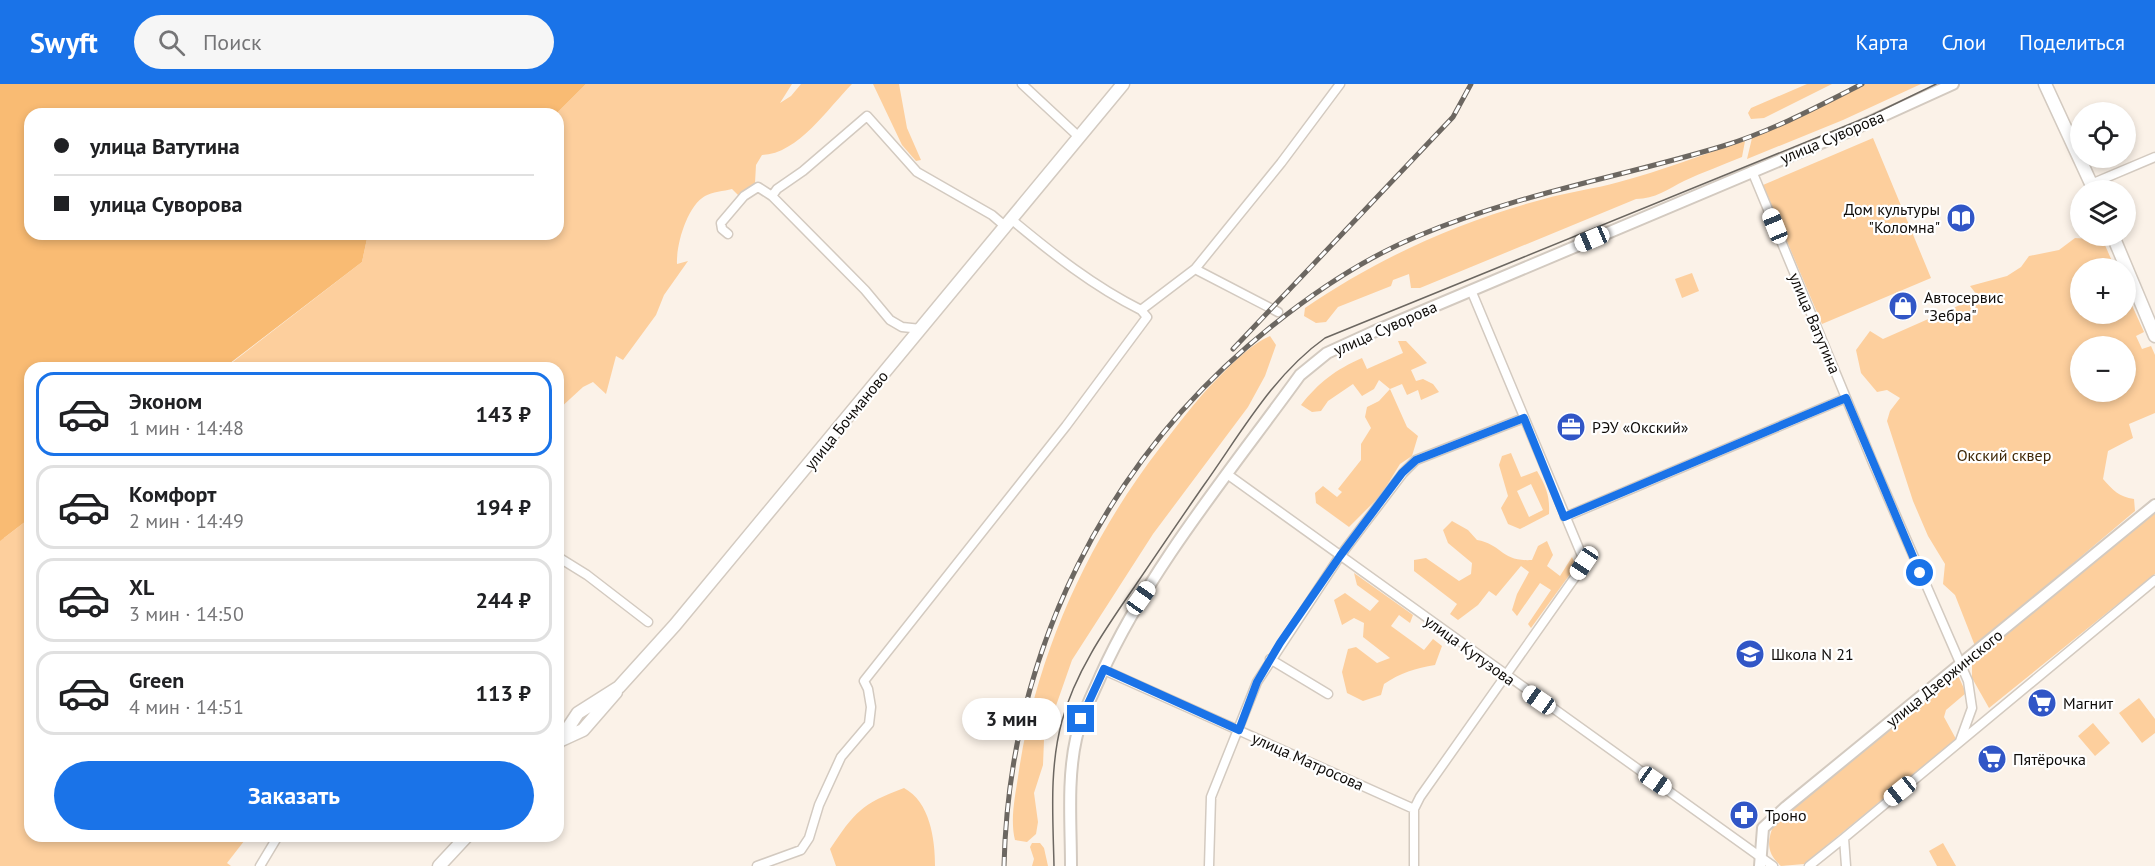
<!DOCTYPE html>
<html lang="ru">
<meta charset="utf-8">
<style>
body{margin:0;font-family:"PT Sans",sans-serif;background:#f6f6f6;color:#202124;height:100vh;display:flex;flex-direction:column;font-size:22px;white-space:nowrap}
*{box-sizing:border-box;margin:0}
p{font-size:20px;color:#757577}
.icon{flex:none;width:33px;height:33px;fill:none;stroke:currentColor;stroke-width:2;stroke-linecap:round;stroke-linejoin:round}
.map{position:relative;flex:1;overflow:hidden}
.panel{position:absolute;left:24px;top:278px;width:540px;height:480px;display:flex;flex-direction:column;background:#fff;border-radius:18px;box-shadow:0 3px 9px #0003}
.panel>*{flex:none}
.banner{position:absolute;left:24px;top:24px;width:540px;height:132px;border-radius:18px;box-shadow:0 3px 9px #0003;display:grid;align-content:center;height:132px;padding:0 30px;background:#fff}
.fabs{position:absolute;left:2070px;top:18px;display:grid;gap:12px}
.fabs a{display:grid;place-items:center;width:66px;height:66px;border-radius:50%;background:#fff;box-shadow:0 3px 9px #0003;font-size:30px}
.end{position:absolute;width:27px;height:27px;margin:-14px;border:8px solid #1a73e8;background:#fff;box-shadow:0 0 0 3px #fff}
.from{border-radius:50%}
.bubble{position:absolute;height:42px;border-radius:21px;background:#fff;box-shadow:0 3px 9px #0003;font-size:20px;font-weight:700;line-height:42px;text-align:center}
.car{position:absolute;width:18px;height:36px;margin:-18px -9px;border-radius:8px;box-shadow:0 0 4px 2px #0007;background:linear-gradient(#fff 24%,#345 0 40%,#fff 0 76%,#345 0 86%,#fff 0)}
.banner b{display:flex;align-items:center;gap:21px;height:57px;font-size:22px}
.banner b+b{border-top:2px solid #e0e0e0}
.banner i{width:15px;height:15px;background:#202124}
ul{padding:10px 0 0;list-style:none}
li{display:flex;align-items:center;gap:18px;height:84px;margin:0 12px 9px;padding:0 18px;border:3px solid #e0e0e0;border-radius:18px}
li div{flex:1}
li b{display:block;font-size:22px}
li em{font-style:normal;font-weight:700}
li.active{border-color:#1a73e8}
li>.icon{width:54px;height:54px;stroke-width:1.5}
.cta{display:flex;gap:12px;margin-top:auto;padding:12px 30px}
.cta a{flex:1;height:69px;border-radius:36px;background:#1a73e8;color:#fff;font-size:24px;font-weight:700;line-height:69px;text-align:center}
header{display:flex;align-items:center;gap:36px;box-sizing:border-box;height:84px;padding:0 30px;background:#1a73e8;color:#fff}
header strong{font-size:28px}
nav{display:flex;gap:33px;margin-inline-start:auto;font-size:21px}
.search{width:420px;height:54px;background:#f6f6f6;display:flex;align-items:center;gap:15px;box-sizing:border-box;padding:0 21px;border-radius:33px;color:#757577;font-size:22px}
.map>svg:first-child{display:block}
.green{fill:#fdcf9d;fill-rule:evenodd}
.water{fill:#f9bb73}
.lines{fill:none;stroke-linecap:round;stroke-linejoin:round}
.minor-casing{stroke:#d3cac0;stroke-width:11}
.tertiary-casing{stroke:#d3cac0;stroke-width:14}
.secondary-casing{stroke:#d3cac0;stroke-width:15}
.minor{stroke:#fff;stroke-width:8}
.tertiary{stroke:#fff;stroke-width:10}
.secondary{stroke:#fff;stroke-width:12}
.tram{stroke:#6c6761;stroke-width:1.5}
.rail-casing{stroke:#6c6761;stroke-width:5}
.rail{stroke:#fff;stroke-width:3;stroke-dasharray:9;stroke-linecap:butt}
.route{stroke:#1a73e8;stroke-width:8}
.labels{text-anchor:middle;stroke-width:4.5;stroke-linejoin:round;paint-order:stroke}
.street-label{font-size:16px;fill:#0f0c09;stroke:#fff}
.poi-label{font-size:16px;fill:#0f0c09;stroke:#fff;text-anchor:start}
.park-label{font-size:16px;fill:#402807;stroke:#fff}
</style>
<header>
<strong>Swyft</strong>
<div class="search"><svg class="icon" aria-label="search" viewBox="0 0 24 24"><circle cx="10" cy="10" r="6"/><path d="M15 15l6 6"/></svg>Поиск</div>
<nav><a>Карта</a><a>Слои</a><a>Поделиться</a></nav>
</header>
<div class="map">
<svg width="2155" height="782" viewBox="0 0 2155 782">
<rect width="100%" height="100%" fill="#fbf2e8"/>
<path class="green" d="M 586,0 L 792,0 L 780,19 L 791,12 L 801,0 L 852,0 C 828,24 798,70 762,71 L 756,81 L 755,99 L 740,113 L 732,105 C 724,107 712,108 705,112 C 687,122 676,161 677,180 L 688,177 L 664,211 L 656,231 L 623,276 L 616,272 L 606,310 L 593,298 L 583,303 L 558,326 L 558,284 L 225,284 L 362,178 L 368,150 L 558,150 L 556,30 Z
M 873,0 L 899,0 L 907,44 L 921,76 L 916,77 L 902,61 Z
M 1807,0 L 1832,0 L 1764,34 L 1751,35 L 1748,29 L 1751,24 Z
M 1865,0 L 1921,0 L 1843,36 L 1747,75 L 1752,54 Z
M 1873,54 L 1931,194 L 1822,240 L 1763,101 Z
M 1745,57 L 1742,73 C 1723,81 1703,88 1684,97 C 1668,105 1655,115 1636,115 L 1420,204 L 1411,204 L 1409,190 L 1393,196 L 1391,202 L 1338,223 L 1326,238 L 1316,239 L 1304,232 L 1305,224 C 1378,174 1458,138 1544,115 C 1568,108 1594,105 1619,98 C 1662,87 1703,70 1745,57 Z
M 2101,152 L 2115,184 L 2080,184 L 2080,230 L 2126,230 L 2126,208 L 2144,248 L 2136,252 L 2142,265 L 2151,262 L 2155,271 L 2155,329 L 2129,340 L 2133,354 L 2108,367 L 2103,395 C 2113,406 2119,413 2134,415 L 2135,427 L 1975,562 L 1955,511 L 1943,500 L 1945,480 L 1928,452 L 1913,417 L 1887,337 L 1890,327 L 1900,314 L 1887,306 L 1877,308 L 1861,289 L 1856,266 L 1870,247 L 1883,255 L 1969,217 L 1977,211 L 1970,202 L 2007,192 L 2021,183 L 2029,172 L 2059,166 L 2075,154 L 2091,155 ZM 2080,262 L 2126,262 L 2126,308 L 2080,308 Z
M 1692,189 L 1699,207 L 1682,214 L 1675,195 Z
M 1270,252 L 1276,261 L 1265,292 L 1248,323 L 1153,450 L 1072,576 L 1044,656 L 1043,681 L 1034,709 L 1038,738 L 1036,750 L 1027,758 L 1015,756 C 1010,736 1015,713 1018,693 C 1035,574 1086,460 1159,365 C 1178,341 1195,317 1217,295 C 1232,280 1251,260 1270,252 Z
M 1398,257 L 1406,257 L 1427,279 L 1411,286 L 1416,297 L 1423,295 L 1433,300 L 1439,308 L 1421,316 L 1418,306 L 1407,311 L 1402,300 L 1390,305 L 1407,343 L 1418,352 L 1412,372 L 1400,380 L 1381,411 L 1349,443 L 1316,419 L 1315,409 L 1323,402 L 1337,413 L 1342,408 L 1338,405 L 1361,376 L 1361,360 L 1371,344 L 1365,333 L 1367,323 L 1379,317 L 1390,305 L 1379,296 L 1374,305 L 1362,312 L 1353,300 L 1328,317 L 1321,327 L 1312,328 L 1301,321 C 1319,298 1335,286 1362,274 L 1367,285 L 1403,269 Z
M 1511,369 L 1521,393 L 1537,387 C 1546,402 1550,412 1549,430 L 1520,445 L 1508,440 L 1501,424 L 1508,412 L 1499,381 L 1502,372 ZM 1531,400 L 1543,426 L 1529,433 L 1517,407 Z
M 2155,429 L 2155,490 L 1989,624 L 1972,594 L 1972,578 Z
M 30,434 L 30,752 L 248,752 L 227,779 L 231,782 L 0,782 L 0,453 L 4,454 Z
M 1452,437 L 1468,446 L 1477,456 C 1502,460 1501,478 1532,476 L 1538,462 L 1547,457 L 1553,471 L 1547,482 L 1560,492 L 1572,473 L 1576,482 L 1531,544 L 1528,540 L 1551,506 L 1540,499 L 1517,532 L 1512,526 L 1517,510 L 1529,488 L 1521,482 L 1496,512 L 1489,507 L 1478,521 L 1458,536 L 1450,530 L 1457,520 L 1414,487 L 1414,476 L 1426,474 L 1459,497 L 1471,490 L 1472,479 L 1448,459 L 1443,446 Z
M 1354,489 L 1413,531 L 1410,539 L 1399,531 L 1391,542 L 1424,566 L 1433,555 L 1442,562 L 1435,581 C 1416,584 1400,589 1384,600 L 1381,611 L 1363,617 L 1347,609 L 1342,588 L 1348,565 L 1356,563 L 1377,579 L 1390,574 L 1363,553 L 1364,539 L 1354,534 L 1342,541 L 1334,516 L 1345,509 L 1370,527 L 1379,517 L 1357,501 Z
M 1957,589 L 1966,609 L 1946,626 L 1944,633 L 1956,655 L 1804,780 L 1781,782 C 1766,769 1767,757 1774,740 Z
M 2139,614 L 2155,635 L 2155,649 L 2142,659 L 2119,629 Z
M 2093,639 L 2110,659 L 2095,672 L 2078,652 Z
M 904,704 C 930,718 935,755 935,782 L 836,782 L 830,765 C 855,728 861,720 904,704 Z
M 1032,759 L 1040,759 L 1044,764 L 1048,782 L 1032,782 L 1034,775 L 1030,763 Z
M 1943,759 L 1956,782 L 1937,782 L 1929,767 Z"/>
<path class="water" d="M 0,0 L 586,0 L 556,30 L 30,30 L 30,150 L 368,150 L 362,178 L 225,283 L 30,284 L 30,434 L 0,457 Z"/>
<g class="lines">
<g class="minor-casing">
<path id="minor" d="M 1022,0 L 1079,53
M 1752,87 L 1873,379 L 1968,597 L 1972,624 L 1960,657
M 2091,100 L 2155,73
M 1012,136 C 1053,170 1093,202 1141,226 L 1195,185 L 1278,228
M 728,150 L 722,145 L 721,139 L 744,112 L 758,103 L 772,112
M 1195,185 L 1281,79 L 1340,0
M 921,245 L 902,243 L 890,236 L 865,206 L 772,112 L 777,105 L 803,87 L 867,32 L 917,88 L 992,131 L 1006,143
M 1227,390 L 1773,782
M 1565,433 L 1846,314
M 558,473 L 587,491 L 648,538
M 1270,575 L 1328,610
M 1104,586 L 1414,725
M 260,782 L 278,752
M 757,782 L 801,766 L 809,754 L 819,721 L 841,673 L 869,640 L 871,623 L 868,605 L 864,597 L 1066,342 L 1147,233 L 1141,226
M 1209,782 L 1211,713 L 1257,598 L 1340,472 L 1403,389 L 1416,376 L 1524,334
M 1414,782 L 1414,725 L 1420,713 L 1585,479 L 1471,206
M 1809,782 L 1844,754
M 1846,782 L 1844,754 L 2155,496"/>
</g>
<g class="tertiary-casing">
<path id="tertiary" d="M 1071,782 C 1071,741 1067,695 1076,655 C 1081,632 1092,612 1101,591 C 1148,486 1232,385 1300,291 L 1327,269 L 1373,248 L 1854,45 L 1953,0
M 1760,782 L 1763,744 L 1786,723 L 2155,421"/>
</g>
<g class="secondary-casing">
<path id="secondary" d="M 2045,0 L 2094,106
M 2113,152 L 2155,252
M 559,657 L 583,646 L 616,608
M 558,659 L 578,629 L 619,603 L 675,541 L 1123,0
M 439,782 L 467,752"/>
</g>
<use href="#minor" class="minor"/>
<use href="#tertiary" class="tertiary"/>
<use href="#secondary" class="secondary"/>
<path class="tram" d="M 1054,782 C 1053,734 1049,684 1062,637 C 1075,588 1106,544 1135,502 C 1158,468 1181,434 1204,401 C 1241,349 1273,291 1325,254 L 1870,32 L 1936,0"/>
<g class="rail-casing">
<path id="rail" d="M 1233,265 L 1453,33 L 1471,0
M 1004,782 C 1009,569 1106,374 1272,242 C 1317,206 1365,174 1418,152 C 1517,110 1621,93 1723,62 C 1772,47 1817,23 1862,0"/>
</g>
<use href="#rail" class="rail"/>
</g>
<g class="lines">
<path class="route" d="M 1081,635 L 1104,585 L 1239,646 L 1257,598 L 1280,559 L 1340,472 L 1402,389 L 1416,376 L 1524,334 L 1564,433 L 1846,314 L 1920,489"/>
</g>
<defs>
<g id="library-disc" transform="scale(1.5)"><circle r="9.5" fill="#3156c6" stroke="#fff"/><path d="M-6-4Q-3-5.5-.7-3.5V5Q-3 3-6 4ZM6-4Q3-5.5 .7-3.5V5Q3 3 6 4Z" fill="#fff"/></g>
<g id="shop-disc" transform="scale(1.5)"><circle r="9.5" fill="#3156c6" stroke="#fff"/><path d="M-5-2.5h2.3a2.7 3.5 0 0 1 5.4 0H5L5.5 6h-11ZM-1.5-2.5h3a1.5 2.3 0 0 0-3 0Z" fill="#fff"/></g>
<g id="office-disc" transform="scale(1.5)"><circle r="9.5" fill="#3156c6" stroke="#fff"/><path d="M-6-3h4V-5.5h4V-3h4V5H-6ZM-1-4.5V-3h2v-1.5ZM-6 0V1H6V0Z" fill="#fff"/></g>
<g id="school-disc" transform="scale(1.5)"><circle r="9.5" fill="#3156c6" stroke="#fff"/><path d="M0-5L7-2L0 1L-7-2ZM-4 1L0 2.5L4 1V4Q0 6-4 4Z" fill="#fff"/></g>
<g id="supermarket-disc" transform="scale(1.5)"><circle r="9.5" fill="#3156c6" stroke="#fff"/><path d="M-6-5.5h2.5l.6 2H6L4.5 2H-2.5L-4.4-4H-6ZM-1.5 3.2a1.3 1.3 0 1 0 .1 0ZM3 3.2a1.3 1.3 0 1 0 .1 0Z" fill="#fff"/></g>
<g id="pharmacy-disc" transform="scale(1.5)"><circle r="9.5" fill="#3156c6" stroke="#fff"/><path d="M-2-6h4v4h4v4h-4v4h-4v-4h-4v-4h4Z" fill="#fff"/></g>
</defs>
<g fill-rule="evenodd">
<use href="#library-disc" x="1961" y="134"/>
<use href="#shop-disc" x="1903" y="222"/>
<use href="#office-disc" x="1571" y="343"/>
<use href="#school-disc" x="1750" y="570"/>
<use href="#supermarket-disc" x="2042" y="619"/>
<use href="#supermarket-disc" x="1992" y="675"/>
<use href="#pharmacy-disc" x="1744" y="731"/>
</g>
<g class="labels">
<g class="street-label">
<text transform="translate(1832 53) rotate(-23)" y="6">улица Суворова</text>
<text transform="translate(1815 239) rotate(67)" y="6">улица Ватутина</text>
<text transform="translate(1385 244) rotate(-24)" y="6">улица Суворова</text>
<text transform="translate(846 336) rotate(-51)" y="6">улица Бочманово</text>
<text transform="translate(1470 566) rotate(36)" y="6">улица Кутузова</text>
<text transform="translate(1944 594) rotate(-39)" y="6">улица Дзержинского</text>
<text transform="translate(1308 677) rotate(24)" y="6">улица Матросова</text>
</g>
<g class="poi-label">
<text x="1940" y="131" text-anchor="end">Дом культуры<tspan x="1940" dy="18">"Коломна"</tspan></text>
<text x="1924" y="219">Автосервис<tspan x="1924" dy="18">"Зебра"</tspan></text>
<text x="1592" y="349">РЭУ «Окский»</text>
<text x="1771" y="576">Школа N 21</text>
<text x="2063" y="625">Магнит</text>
<text x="2013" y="681">Пятёрочка</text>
<text x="1765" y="737">Троно</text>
</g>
<g class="park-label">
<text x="2004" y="377">Окский сквер</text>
</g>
</g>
</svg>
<div class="fabs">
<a><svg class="icon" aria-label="locate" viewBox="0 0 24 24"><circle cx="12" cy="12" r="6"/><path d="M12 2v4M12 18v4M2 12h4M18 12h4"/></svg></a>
<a><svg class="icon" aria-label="layers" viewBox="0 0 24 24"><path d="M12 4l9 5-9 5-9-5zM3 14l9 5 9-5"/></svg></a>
<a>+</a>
<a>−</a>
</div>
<i class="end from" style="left:1920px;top:489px"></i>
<i class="end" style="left:1081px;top:635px"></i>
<div class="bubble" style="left:962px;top:614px;width:99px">3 мин</div>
<i class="car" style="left:1775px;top:142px;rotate:338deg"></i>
<i class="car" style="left:1592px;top:155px;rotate:247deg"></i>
<i class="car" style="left:1584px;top:479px;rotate:214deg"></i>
<i class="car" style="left:1141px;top:514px;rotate:35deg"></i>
<i class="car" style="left:1539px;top:616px;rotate:305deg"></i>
<i class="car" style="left:1655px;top:697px;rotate:125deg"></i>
<i class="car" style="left:1900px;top:707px;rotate:231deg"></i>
<div class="banner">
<b><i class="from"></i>улица Ватутина</b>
<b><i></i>улица Суворова</b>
</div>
<section class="panel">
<ul>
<li class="active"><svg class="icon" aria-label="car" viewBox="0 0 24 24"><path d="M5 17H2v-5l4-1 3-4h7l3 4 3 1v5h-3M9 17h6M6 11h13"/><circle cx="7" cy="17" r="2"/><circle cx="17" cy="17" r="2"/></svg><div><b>Эконом</b><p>1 мин · 14:48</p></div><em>143 ₽</em></li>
<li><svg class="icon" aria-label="car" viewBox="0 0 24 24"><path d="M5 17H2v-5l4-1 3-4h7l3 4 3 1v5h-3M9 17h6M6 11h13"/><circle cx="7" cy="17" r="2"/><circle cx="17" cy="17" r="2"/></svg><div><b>Комфорт</b><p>2 мин · 14:49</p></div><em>194 ₽</em></li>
<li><svg class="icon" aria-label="car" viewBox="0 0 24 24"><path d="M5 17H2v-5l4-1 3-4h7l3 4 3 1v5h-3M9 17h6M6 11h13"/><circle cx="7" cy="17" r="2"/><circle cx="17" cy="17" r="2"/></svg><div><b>XL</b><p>3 мин · 14:50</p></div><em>244 ₽</em></li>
<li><svg class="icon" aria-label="car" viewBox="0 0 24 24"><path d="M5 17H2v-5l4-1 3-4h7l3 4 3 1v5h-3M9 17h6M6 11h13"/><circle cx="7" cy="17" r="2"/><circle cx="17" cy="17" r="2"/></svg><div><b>Green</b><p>4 мин · 14:51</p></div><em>113 ₽</em></li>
</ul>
<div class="cta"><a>Заказать</a></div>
</section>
</div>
